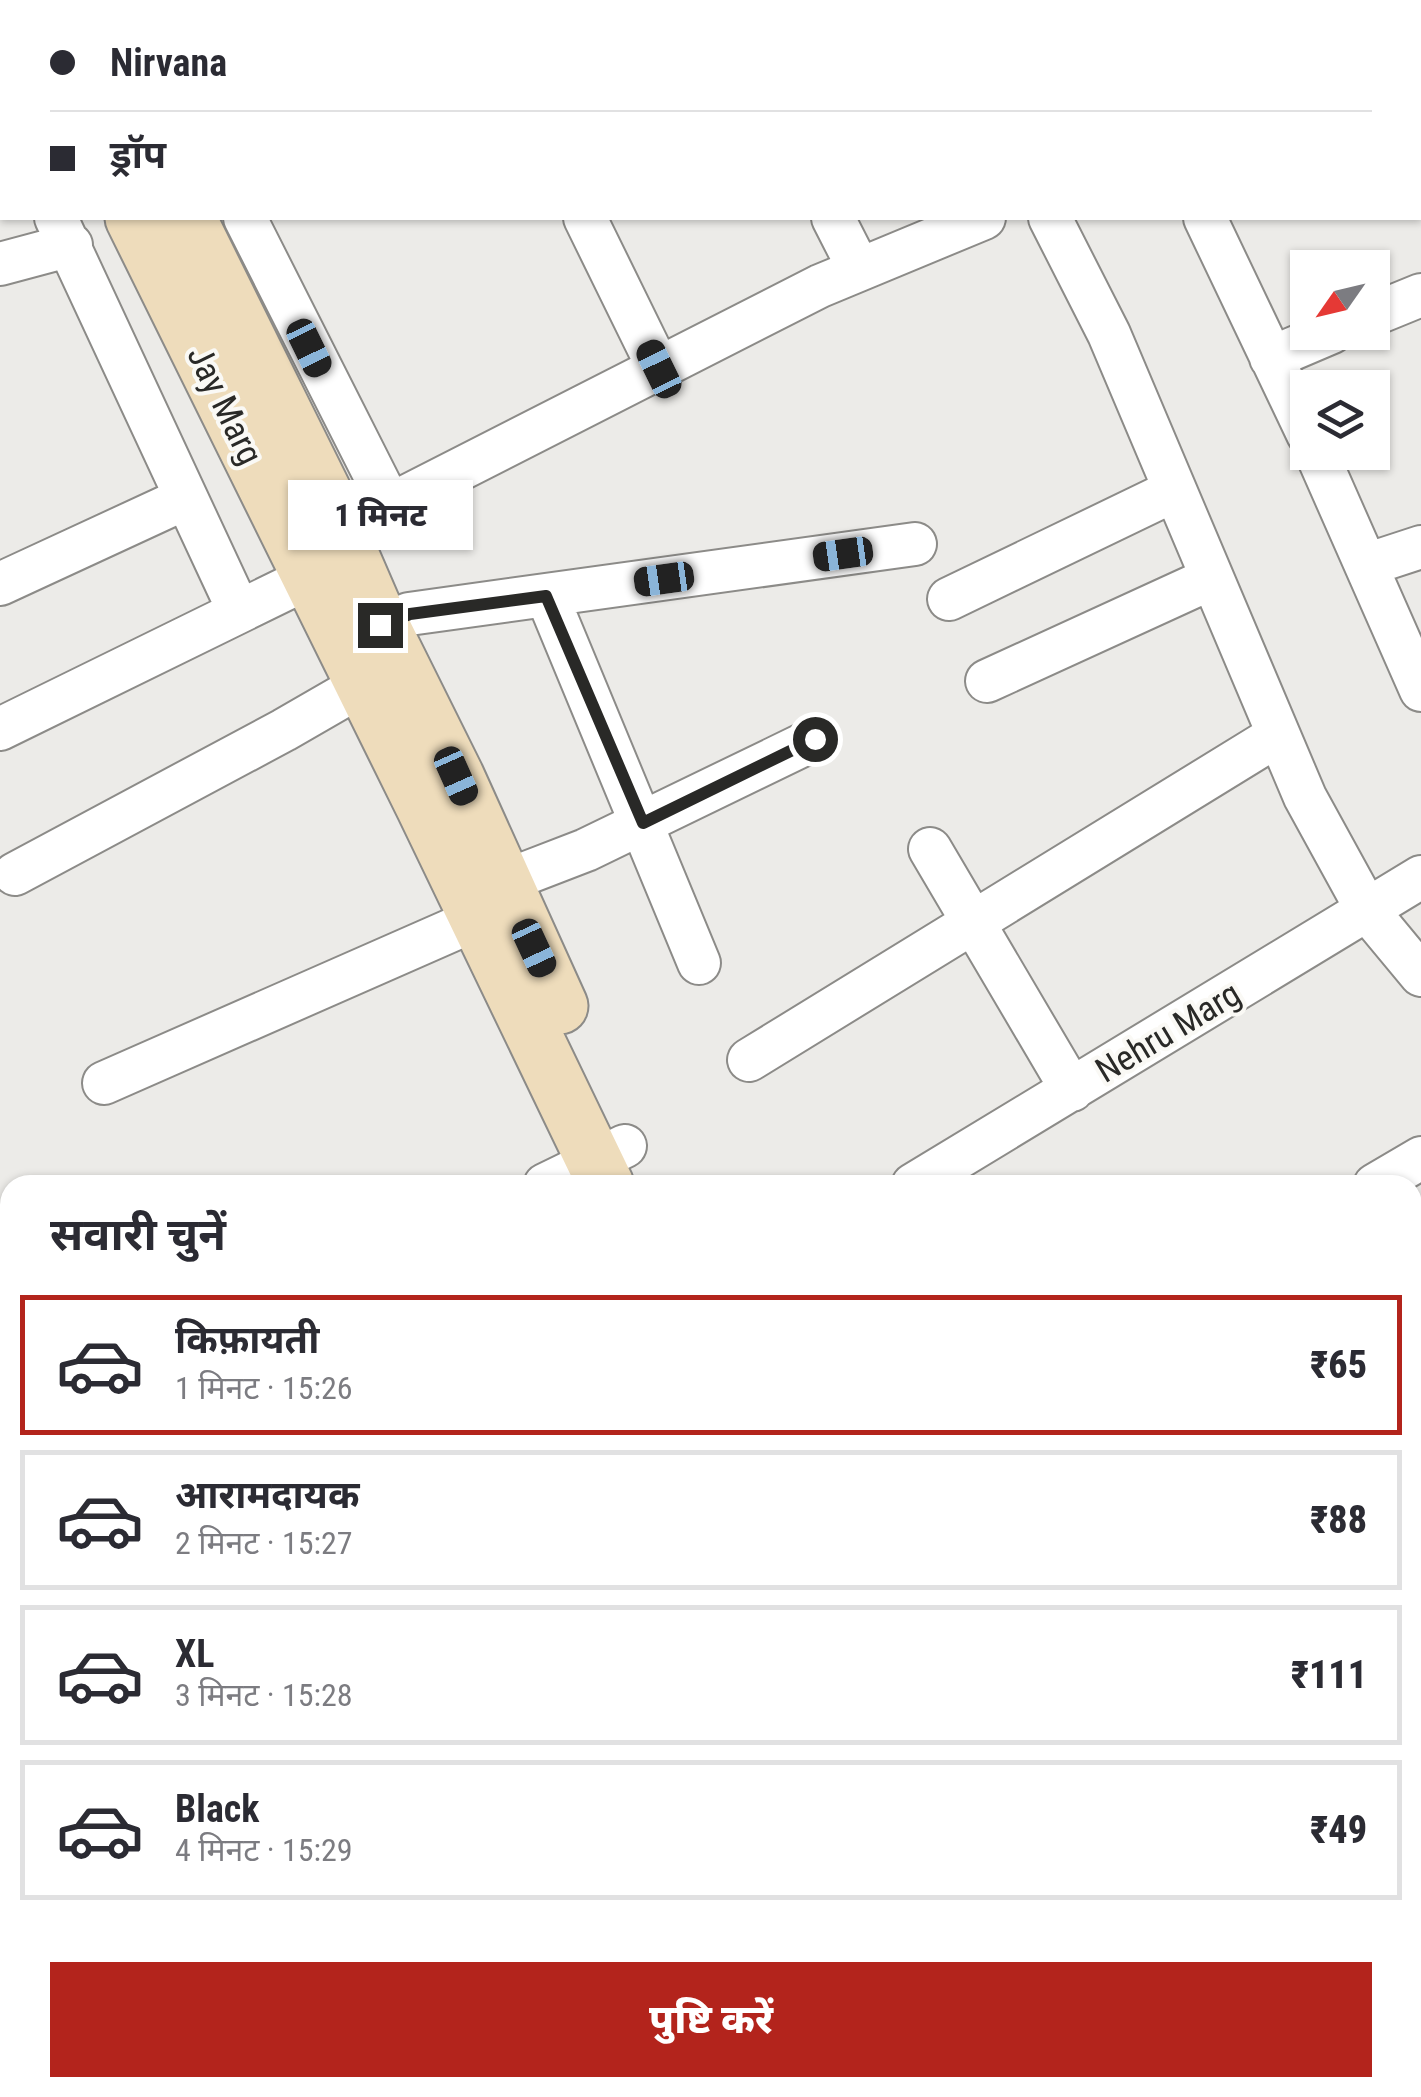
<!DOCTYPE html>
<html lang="hi">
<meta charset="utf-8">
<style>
body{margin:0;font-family:"Roboto Condensed","Noto Sans Devanagari",sans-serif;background:#f7f7f7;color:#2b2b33;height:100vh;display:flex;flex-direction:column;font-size:38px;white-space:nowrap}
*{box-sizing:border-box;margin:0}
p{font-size:32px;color:#7c7c81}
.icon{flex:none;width:55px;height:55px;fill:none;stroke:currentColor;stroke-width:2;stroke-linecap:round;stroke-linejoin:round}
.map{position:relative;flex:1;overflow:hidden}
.side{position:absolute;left:0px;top:1175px;width:1422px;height:922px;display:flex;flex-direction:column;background:#fff;border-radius:30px 30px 0 0;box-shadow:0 2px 8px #0004}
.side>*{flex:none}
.guide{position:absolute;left:0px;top:0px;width:1422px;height:220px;box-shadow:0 2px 8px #0004;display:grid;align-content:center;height:220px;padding:0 50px;background:#fff}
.needle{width:65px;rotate:236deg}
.fabs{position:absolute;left:1290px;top:250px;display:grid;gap:20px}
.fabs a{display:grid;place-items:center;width:100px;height:100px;border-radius:0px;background:#fff;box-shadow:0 2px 8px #0004;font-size:50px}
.end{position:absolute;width:45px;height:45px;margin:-22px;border:12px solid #292927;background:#fff;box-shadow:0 0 0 5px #fff}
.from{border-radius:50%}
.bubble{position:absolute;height:70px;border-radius:0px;background:#fff;box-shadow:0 2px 8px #0004;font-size:32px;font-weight:800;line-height:70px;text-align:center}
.car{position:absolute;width:30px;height:60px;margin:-30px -15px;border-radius:12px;box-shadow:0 0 8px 2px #0007;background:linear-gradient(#222 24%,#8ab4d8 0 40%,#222 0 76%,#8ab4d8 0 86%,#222 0)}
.guide b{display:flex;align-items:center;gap:35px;height:95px;font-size:38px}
.guide b+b{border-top:2px solid #e1e1e2}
.guide i{width:25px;height:25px;background:#2b2b33}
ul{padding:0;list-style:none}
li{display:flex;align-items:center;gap:30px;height:140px;margin:0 20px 15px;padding:0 30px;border:5px solid #e1e1e2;border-radius:0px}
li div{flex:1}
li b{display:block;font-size:38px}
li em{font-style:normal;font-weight:800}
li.active{border-color:#b3241c}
li>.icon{width:90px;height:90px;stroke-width:1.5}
h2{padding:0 50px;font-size:45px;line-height:120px}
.cta{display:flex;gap:20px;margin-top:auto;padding:20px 50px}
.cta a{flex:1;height:115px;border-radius:0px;background:#b3241c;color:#fff;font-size:40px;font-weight:800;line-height:115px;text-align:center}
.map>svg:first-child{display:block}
.grass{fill:#b0ceba}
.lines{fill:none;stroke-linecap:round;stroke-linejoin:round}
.street-casing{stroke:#8c8b88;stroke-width:46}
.secondary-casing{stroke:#8c8b88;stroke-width:59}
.street{stroke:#fff;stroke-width:42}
.secondary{stroke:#eedcbb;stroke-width:55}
.route{stroke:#292927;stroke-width:12}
.labels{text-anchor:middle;stroke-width:8;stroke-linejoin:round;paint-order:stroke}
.street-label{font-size:35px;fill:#292927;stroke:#faf9f5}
</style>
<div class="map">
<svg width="1421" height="2097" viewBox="0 0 1421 2097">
<rect width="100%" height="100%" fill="#ecebe8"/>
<path class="grass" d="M 1421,1345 L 1421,2097 L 1114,2097 L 1109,2088 L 1412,2088 L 1412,1346 Z"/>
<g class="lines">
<g class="street-casing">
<path id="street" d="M 139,0 L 140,2
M 480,0 L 481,2
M 725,0 L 726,2
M 947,0 L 948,2
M 1103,0 L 1104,2
M 1420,8 L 1421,8
M 0,109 L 2,115
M 56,218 L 238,609
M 245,218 L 390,505
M 585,218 L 659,369
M 833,218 L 859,269
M 1050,218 L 1109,334 L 1305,797 L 1367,910 L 1421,975
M 1205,218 L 1308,434
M 0,264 L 71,245
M 1372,315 L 1421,295
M 1271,358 L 1332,332
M 1316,452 L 1421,690
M 342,534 L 390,505 L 820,286 L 984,218
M 1366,565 L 1421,547
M 0,584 L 186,498
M 547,596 L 699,963
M 949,599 L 1175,490
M 381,625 L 409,614 L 915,544
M 987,681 L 1212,578
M 0,729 L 308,578
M 930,849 L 1072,1090
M 15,874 L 284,730 L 362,685
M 503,882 L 586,850 L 815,739
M 749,1060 L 1278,735
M 104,1083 L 477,919
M 545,1185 L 625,1146
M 913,1185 L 1421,877
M 1375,1185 L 1421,1158
M 0,1354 L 10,1374
M 0,1453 L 10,1448
M 0,1836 L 10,1831
M 309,2088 L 313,2097
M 630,2088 L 634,2097
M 173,2097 L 192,2088
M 770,2097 L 789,2088"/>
</g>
<g class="secondary-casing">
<path id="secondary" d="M 26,0 L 27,2
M 81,0 L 83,2
M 133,218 L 424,807 L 606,1185
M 188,218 L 323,491 L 381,625 L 456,776 L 560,1006
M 1047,2088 L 1052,2097"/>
</g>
<use href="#street" class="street"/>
<use href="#secondary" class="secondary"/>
</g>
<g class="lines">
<path class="route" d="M 380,625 L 410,614 L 546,596 L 643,823 L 815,739"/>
</g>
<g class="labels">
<g class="street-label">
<text transform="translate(225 405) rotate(64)" y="12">Jay Marg</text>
<text transform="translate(1168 1032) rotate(-31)" y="12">Nehru Marg</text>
</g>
</g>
</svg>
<div class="fabs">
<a><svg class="needle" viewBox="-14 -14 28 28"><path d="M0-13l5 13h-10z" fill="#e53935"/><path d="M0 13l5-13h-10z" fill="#7c7c81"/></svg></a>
<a><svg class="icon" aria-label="layers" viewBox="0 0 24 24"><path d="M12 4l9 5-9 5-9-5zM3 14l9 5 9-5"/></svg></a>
</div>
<i class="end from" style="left:815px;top:739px"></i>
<i class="end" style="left:380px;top:625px"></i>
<div class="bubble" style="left:288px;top:480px;width:185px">1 मिनट</div>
<i class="car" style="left:309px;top:348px;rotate:154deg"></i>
<i class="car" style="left:659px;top:369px;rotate:334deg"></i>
<i class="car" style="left:843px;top:554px;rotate:262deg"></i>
<i class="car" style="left:664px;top:579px;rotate:262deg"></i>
<i class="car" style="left:456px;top:776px;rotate:156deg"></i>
<i class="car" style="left:534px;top:948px;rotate:155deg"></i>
<div class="guide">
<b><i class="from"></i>Nirvana</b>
<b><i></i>ड्रॉप</b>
</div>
<section class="side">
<h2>सवारी चुनें</h2>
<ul>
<li class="active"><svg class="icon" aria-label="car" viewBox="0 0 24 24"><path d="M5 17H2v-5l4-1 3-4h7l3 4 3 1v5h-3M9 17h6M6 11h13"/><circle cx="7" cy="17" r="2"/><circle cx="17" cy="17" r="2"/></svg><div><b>किफ़ायती</b><p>1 मिनट · 15:26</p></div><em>₹65</em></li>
<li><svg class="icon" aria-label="car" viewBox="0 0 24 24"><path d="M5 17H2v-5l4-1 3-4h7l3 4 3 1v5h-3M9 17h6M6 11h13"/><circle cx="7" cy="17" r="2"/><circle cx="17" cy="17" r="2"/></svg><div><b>आरामदायक</b><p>2 मिनट · 15:27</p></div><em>₹88</em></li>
<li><svg class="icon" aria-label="car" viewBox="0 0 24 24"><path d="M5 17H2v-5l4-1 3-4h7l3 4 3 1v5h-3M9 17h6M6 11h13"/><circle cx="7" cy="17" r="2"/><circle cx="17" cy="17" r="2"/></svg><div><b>XL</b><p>3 मिनट · 15:28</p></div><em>₹111</em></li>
<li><svg class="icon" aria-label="car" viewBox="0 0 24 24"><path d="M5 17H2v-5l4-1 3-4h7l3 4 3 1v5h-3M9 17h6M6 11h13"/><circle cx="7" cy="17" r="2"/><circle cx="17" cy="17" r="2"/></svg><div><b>Black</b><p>4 मिनट · 15:29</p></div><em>₹49</em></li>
</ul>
<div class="cta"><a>पुष्टि करें</a></div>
</section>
</div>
